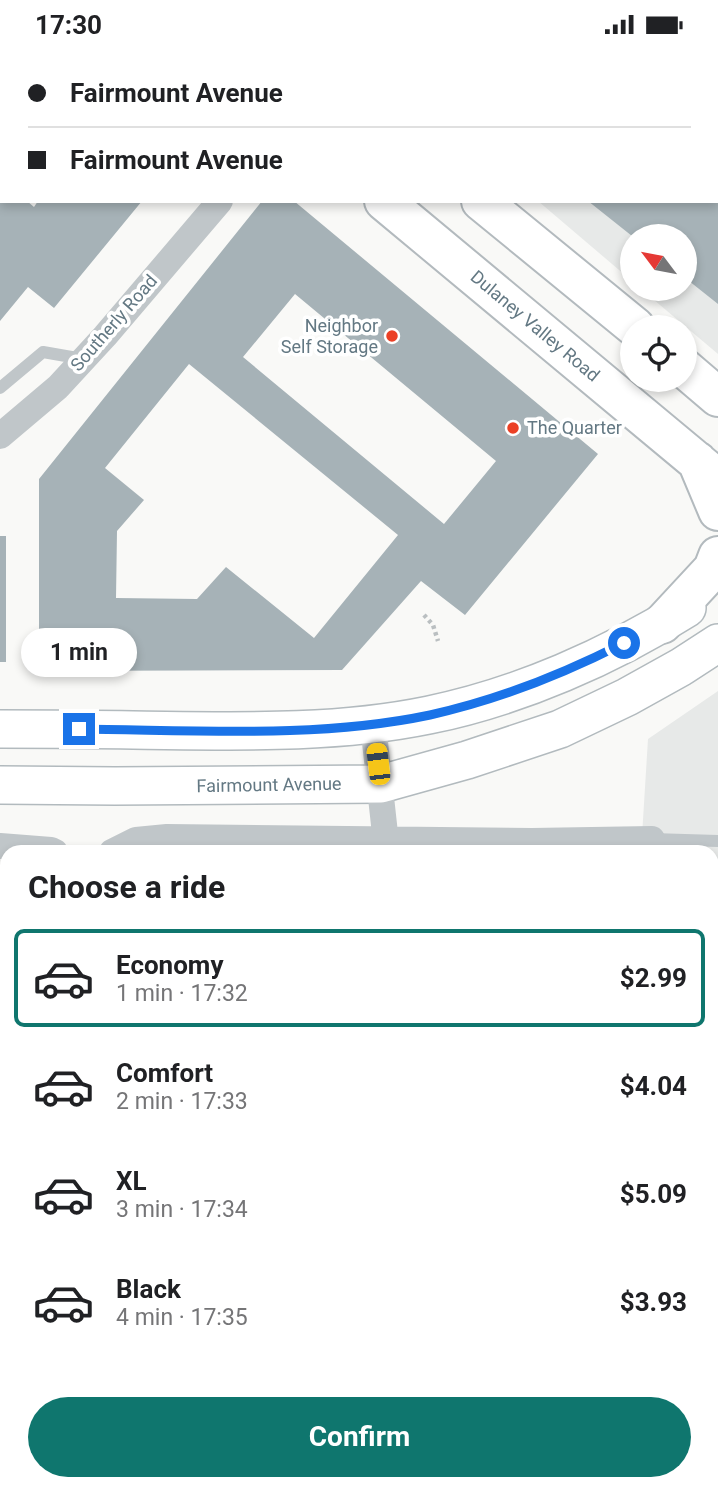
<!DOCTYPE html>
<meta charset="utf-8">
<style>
body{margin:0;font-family:Roboto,sans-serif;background:#f6f6f6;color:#202124;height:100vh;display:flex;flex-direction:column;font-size:26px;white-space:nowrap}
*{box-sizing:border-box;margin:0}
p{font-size:23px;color:#757577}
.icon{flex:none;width:38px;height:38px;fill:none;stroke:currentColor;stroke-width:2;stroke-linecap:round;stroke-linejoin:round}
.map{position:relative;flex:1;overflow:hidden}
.drawer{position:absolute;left:0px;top:796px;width:719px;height:646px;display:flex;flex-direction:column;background:#fff;border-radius:21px 21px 0 0;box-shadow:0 4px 10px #0003}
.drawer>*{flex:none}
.guide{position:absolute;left:0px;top:0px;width:719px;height:154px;box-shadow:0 4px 10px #0003;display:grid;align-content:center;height:154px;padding:0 28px;background:#fff}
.needle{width:46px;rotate:302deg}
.tools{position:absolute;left:620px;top:175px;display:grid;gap:14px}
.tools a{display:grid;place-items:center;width:77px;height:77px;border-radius:50%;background:#fff;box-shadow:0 4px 10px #0003;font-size:35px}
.end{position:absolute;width:32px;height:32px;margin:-16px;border:9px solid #1a73e8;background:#fff;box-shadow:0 0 0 4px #fff}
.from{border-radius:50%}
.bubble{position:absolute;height:49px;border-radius:24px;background:#fff;box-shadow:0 4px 10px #0003;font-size:23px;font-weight:700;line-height:49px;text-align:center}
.car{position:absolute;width:21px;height:42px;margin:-21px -10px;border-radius:9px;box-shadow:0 0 5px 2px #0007;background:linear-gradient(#f5c518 24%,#345 0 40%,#f5c518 0 76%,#345 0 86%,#f5c518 0)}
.guide b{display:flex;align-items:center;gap:24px;height:66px;font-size:26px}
.guide b+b{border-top:2px solid #e0e0e0}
.guide i{width:18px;height:18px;background:#202124}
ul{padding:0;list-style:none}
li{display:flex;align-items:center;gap:21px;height:98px;margin:0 14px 10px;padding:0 14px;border:4px solid transparent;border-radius:10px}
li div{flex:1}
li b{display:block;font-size:26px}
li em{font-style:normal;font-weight:700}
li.selected{border-color:#0f766e}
li>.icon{width:63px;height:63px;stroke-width:1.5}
h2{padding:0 28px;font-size:32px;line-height:84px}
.action{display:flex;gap:14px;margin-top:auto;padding:14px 28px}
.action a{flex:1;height:80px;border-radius:42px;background:#0f766e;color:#fff;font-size:28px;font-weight:700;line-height:80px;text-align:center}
.status{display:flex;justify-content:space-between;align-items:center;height:49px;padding:0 35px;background:#fff;direction:ltr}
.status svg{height:19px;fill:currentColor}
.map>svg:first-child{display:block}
.built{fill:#e7e9e8}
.building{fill:#a6b2b7;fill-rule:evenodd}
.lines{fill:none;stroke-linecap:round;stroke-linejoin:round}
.secondary-casing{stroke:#b2babe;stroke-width:40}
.primary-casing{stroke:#b3babe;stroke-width:42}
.path{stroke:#babfc1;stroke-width:4.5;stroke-dasharray:3.5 3.5;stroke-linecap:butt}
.service{stroke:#c0c6c9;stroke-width:12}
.minor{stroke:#c0c6c9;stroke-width:26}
.secondary{stroke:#fff;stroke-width:37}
.primary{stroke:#fff;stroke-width:38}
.route{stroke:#1a73e8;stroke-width:9}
.poi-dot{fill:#eb4025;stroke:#fff;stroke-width:2.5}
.labels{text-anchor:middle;stroke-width:7;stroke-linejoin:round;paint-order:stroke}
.street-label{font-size:18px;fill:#637883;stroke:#fff}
.poi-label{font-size:18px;fill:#637883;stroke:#fff;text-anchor:end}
</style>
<div class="status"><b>17:30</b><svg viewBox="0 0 49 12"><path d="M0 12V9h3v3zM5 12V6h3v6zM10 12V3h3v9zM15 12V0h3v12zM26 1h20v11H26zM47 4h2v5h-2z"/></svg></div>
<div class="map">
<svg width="718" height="1441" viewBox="0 0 718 1441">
<rect width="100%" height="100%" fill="#f9f9f7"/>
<path class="built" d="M 356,0 L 718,0 L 718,305 L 641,240 L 684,240 L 684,187 L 632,187 L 632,232 L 538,152 L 718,152 L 718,2 Z
M 718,642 L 718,1106 L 712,1101 L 712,803 L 641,803 L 648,690 Z
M 3,1429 L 7,1429 L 7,1435 L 352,1435 L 352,1441 L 3,1441 Z"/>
<path class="building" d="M 0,152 L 27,152 L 34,158 L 38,152 L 142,152 L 54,259 L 28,238 L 0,272 Z
M 262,152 L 294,152 L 598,405 L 465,566 L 421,532 L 342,621 L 39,622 L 39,430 ZM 295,245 L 496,412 L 444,475 L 243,308 ZM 189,315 L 398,486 L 314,589 L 226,518 L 197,550 L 116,549 L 117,482 L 144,451 L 105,419 Z
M 588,152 L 718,152 L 718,255 L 684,228 L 684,187 L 632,187 Z
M 0,487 L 6,487 L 6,613 L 0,613 Z
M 712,1163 L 718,1163 L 718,1256 L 712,1252 Z
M 712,1312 L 718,1312 L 718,1441 L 704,1441 L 704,1435 L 712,1435 Z
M 431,1435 L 526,1435 L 526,1441 L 431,1441 Z"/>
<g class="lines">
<g class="secondary-casing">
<path id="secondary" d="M 0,680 C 44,680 88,680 133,681 C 231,682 332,686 429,666 C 518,648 611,607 687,559
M 0,736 L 115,737 L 381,735 L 467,711 L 560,680 L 627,648 L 681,618 L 718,594"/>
</g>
<g class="primary-casing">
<path id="primary" d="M 201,0 L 203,2
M 293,0 L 295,2
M 384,152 L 718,430
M 481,152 L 635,278
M 684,319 L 718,348
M 697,412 L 718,462
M 662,575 L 713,520 L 718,507"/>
</g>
<path class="path" d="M 718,8 L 718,7
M 424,566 L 433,576 L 438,592"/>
<path class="service" d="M 0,339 L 43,303 L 83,310
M 652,790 L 718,792
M 712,1147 L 718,1147
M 300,1435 L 383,1438
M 178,1441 L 188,1435"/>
<path class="minor" d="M 349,2 L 351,0
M 0,387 L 58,338 L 105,287 L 220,152
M 373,675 L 387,803
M 0,797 L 51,801 L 55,803
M 112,803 L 136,791 L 167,788 L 532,792 L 652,790
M 0,922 L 7,908
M 383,1441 L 383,1435"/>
<use href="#secondary" class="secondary"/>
<use href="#primary" class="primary"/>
</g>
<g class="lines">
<path class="route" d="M 79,680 C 196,681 316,690 430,666 C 498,651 563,625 624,594"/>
</g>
<g class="poi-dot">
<circle cx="392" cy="287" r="7"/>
<circle cx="513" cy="379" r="7"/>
</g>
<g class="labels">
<g class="street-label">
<text transform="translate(114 274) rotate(-49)" y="6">Southerly Road</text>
<text transform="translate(535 277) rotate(40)" y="6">Dulaney Valley Road</text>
<text transform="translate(269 736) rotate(-1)" y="6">Fairmount Avenue</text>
</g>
<g class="poi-label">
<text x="378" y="283">Neighbor<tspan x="378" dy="21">Self Storage</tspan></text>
<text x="527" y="385" text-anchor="start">The Quarter</text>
</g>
</g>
</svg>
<div class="tools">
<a><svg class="needle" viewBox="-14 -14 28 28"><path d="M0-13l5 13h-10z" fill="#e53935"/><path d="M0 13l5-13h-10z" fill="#757577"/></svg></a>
<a><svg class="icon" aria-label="locate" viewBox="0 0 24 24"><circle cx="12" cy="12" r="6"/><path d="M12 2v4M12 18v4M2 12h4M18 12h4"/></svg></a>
</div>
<i class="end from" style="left:624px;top:594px"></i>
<i class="end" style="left:79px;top:680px"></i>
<div class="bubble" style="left:21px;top:579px;width:116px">1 min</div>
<i class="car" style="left:378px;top:715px;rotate:353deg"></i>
<div class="guide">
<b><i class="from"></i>Fairmount Avenue</b>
<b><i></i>Fairmount Avenue</b>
</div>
<section class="drawer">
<h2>Choose a ride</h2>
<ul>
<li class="selected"><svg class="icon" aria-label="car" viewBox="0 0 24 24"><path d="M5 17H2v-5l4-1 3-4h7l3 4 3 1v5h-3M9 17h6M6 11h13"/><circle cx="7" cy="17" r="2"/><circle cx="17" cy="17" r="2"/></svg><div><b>Economy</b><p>1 min · 17:32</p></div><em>$2.99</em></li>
<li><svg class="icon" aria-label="car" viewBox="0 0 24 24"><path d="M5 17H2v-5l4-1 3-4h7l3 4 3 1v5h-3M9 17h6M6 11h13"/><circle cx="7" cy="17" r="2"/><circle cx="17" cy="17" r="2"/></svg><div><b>Comfort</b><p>2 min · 17:33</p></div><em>$4.04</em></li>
<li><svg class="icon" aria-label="car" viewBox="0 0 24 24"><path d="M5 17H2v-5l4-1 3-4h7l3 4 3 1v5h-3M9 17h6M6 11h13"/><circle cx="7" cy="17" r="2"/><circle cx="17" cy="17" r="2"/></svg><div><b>XL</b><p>3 min · 17:34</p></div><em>$5.09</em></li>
<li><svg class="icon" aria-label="car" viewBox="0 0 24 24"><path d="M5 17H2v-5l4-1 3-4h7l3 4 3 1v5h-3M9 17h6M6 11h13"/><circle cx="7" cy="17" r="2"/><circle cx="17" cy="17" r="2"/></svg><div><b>Black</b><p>4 min · 17:35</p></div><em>$3.93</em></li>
</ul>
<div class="action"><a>Confirm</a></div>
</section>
</div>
